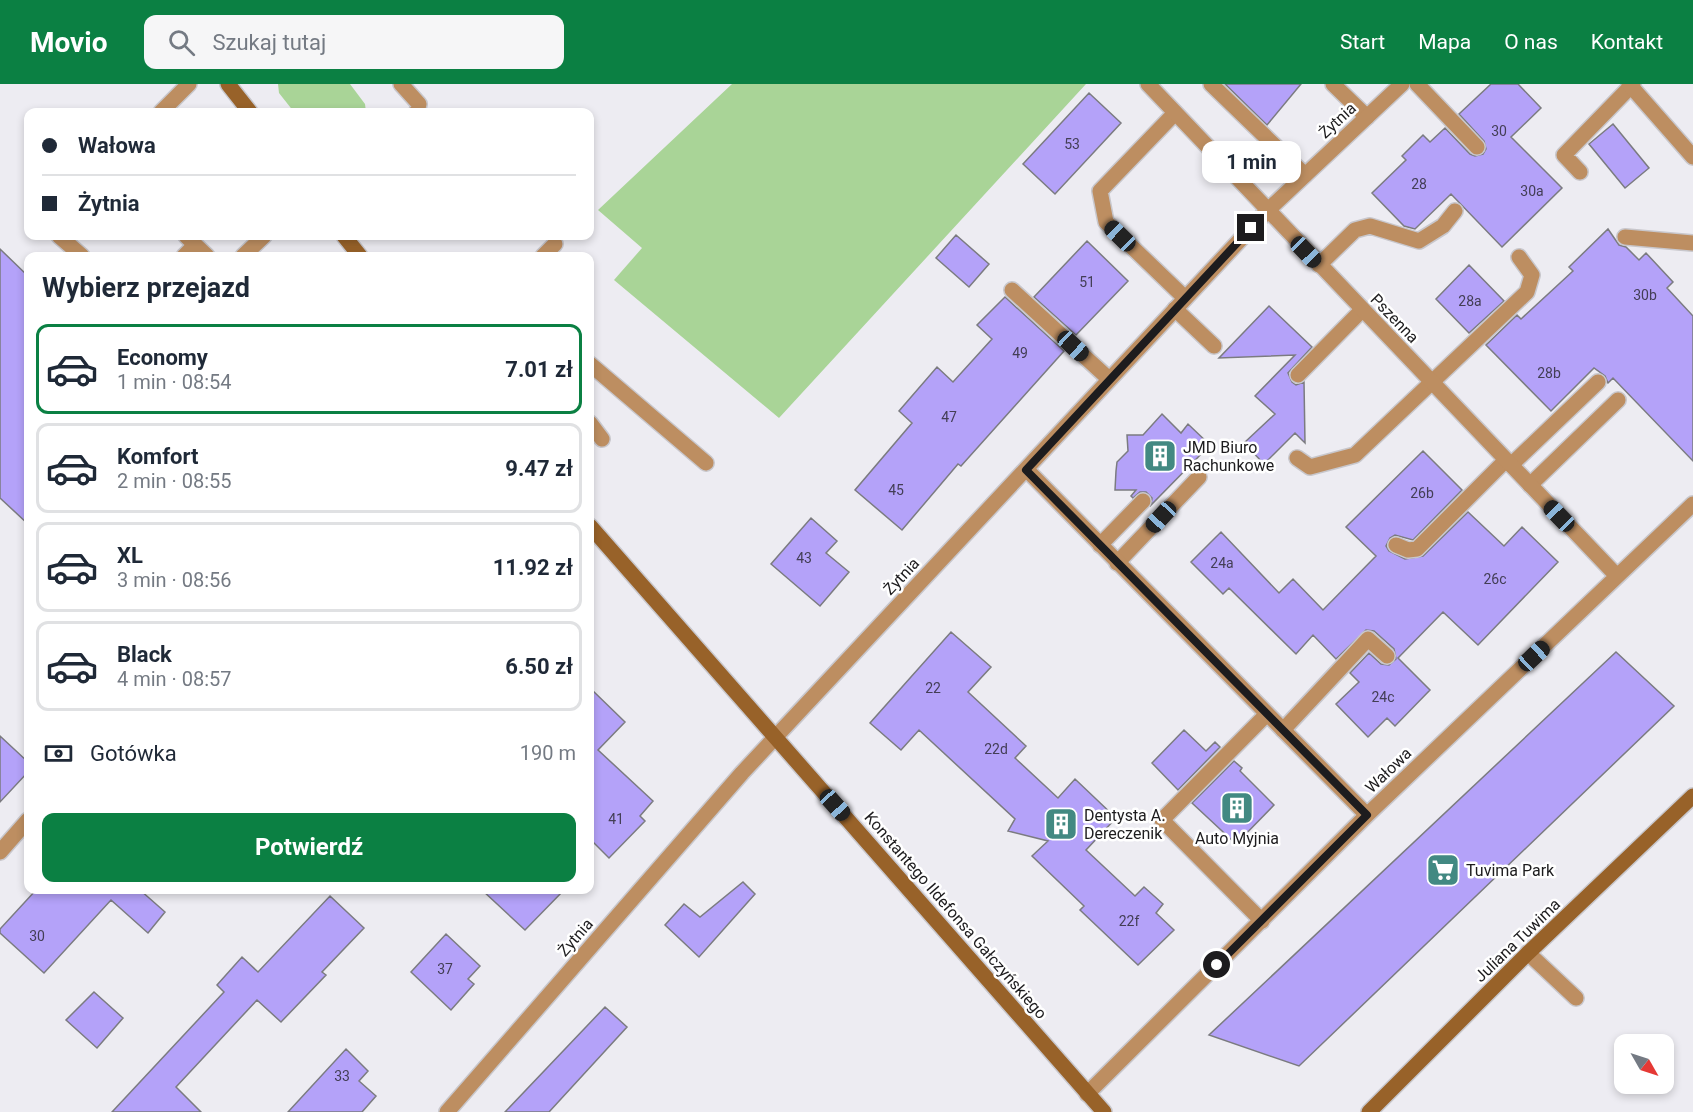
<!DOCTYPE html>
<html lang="pl">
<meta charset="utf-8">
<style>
body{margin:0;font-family:Roboto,sans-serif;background:#f6f6f7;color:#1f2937;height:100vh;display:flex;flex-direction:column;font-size:22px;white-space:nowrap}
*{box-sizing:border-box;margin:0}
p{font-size:20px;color:#747a83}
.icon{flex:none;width:33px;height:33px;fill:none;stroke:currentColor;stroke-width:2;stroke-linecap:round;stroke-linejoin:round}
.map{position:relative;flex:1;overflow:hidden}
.panel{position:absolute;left:24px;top:168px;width:570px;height:642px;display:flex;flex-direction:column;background:#fff;border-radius:12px;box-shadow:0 3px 9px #0003}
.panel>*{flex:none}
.guide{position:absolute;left:24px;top:24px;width:570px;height:132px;border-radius:12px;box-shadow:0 3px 9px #0003;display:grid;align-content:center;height:132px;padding:0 18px;background:#fff}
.needle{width:39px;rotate:129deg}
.buttons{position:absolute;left:1614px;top:950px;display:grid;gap:12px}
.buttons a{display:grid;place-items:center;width:60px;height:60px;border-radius:12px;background:#fff;box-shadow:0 3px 9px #0003;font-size:30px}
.end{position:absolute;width:27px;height:27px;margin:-14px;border:8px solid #1d1c1e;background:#fff;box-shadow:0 0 0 3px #fff}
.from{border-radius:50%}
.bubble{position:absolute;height:42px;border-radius:12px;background:#fff;box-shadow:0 3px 9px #0003;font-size:20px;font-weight:700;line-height:42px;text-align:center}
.car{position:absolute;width:18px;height:36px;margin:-18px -9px;border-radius:8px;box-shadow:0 0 4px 2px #0007;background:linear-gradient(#222 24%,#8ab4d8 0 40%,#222 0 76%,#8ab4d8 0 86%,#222 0)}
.guide b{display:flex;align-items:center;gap:21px;height:57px;font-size:22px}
.guide b+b{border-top:2px solid #e0e1e3}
.guide i{width:15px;height:15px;background:#1f2937}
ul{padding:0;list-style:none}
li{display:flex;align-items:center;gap:18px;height:90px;margin:0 12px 9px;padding:0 6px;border:3px solid #e0e1e3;border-radius:12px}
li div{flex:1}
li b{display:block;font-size:22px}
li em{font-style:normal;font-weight:700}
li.current{border-color:#0b8043}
li>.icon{width:54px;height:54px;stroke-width:1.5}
h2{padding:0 18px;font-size:27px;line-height:72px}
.pay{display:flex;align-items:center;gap:15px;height:66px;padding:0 18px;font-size:22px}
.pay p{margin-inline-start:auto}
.primary-button{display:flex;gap:12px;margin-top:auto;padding:12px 18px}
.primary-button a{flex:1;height:69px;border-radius:12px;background:#0b8043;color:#fff;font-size:24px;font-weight:700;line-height:69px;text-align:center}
header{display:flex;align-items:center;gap:36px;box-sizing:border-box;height:84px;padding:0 30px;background:#0b8043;color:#fff}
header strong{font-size:28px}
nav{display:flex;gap:33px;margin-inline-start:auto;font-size:21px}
.search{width:420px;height:54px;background:#f6f6f7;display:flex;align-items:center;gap:15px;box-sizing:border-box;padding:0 21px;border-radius:12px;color:#747a83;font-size:22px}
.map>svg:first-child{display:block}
.green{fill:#a9d497}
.building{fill:#b4a2f9;stroke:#7b7b80;stroke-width:1.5}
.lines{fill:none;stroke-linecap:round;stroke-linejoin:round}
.lane-casing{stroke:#c8c7cc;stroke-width:18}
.street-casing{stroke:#c8c7cc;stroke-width:18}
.secondary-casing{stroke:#c8c7cc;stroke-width:18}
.lane{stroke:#bd8e61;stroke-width:15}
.street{stroke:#bd8e61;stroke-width:15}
.secondary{stroke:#986229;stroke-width:15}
.route{stroke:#1d1c1e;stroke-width:8}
.labels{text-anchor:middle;stroke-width:5;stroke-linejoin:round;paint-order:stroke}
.number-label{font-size:14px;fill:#433e55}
.street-label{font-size:16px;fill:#1d1c1e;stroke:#fff}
.poi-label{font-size:16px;fill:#1d1c1e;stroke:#fff;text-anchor:start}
</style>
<header>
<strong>Movio</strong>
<div class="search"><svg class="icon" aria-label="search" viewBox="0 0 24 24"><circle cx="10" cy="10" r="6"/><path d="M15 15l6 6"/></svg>Szukaj tutaj</div>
<nav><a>Start</a><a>Mapa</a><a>O nas</a><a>Kontakt</a></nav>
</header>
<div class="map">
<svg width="1693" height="1028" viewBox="0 0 1693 1028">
<rect width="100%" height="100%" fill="#edecf2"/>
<path class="green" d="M 278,0 L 350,0 L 365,20 L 366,28 L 294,28 L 279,9 Z
M 732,0 L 1086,0 L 779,334 L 614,196 L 642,164 L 598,126 Z"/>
<path class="building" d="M 1225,0 L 1301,0 L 1267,41 Z
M 1491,0 L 1518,0 L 1541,24 L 1511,53 L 1562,104 L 1502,163 L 1451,110 L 1415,145 L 1404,142 L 1372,109 L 1406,76 L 1402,72 L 1423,51 L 1430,58 L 1445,44 L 1470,70 L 1475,72 L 1483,70 L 1486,65 L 1484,57 L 1459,30 Z
M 1089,9 L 1121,39 L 1055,110 L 1023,80 Z
M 1613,40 L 1649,84 L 1625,104 L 1589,60 Z
M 1608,145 L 1619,161 L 1626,163 L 1639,176 L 1646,169 L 1673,198 L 1667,204 L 1693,232 L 1693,377 L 1613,294 L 1608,299 L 1605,292 L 1594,284 L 1551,327 L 1486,261 L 1517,231 L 1521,235 L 1573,187 L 1569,183 Z
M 956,151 L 989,180 L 969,203 L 936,174 Z
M 1087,157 L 1128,197 L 1076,251 L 1034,213 Z
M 0,165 L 28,192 L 28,440 L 0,414 Z
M 1469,181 L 1504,217 L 1469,249 L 1436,215 Z
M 1005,213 L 1064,267 L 961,382 L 958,380 L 902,446 L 855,406 L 912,339 L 899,327 L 937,283 L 953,298 L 992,255 L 977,241 Z
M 1269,222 L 1312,263 L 1288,289 L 1292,298 L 1296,301 L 1304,298 L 1305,359 L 1295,349 L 1264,380 L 1244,359 L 1275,330 L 1255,312 L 1295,271 L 1219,274 Z
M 1162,330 L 1181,349 L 1188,340 L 1210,361 L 1151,421 L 1152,414 L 1146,408 L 1140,408 L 1133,414 L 1131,412 L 1136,406 L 1115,406 L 1116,387 L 1117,378 L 1128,367 L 1127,351 L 1143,351 Z
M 1423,367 L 1462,406 L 1413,456 L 1395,451 L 1390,454 L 1386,462 L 1389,467 L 1405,475 L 1423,472 L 1468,428 L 1504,462 L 1522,443 L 1558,478 L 1478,561 L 1443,528 L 1398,574 L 1430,606 L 1395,642 L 1387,634 L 1368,653 L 1336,620 L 1359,598 L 1350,589 L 1369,569 L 1381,580 L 1389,581 L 1396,575 L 1394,565 L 1374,547 L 1366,546 L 1336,575 L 1313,551 L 1296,570 L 1229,504 L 1223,510 L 1191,478 L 1221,448 L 1279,509 L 1293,495 L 1323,526 L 1376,472 L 1346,443 Z
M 811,434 L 837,457 L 826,469 L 849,488 L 820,522 L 771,480 Z
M 951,548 L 991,583 L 968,608 L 1026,662 L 1015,674 L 1058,714 L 1075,695 L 1116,734 L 1086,766 L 1135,812 L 1144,803 L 1163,820 L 1156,829 L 1174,846 L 1138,881 L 1080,826 L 1084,822 L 1032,772 L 1048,757 L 1008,747 L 1015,735 L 919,646 L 901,666 L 870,639 Z
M 1616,568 L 1674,622 L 1299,982 L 1209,951 Z
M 590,604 L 625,638 L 598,666 L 653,717 L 640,732 L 645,737 L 609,774 L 590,755 Z
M 1184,646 L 1206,667 L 1215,658 L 1220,663 L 1178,706 L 1152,679 Z
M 0,652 L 28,678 L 28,688 L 0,718 Z
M 1234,677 L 1242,684 L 1240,687 L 1274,721 L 1236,760 L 1192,719 Z
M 743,798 L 755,810 L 699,873 L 665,841 L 684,820 L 700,833 Z
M 36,806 L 140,806 L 165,828 L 148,849 L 111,816 L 44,889 L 0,849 L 0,845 Z
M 482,806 L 564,806 L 525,846 Z
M 330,812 L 364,844 L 322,888 L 326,891 L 281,938 L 257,916 L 176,1003 L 201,1028 L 112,1028 L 224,908 L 217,901 L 242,873 L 258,888 Z
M 446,850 L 480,882 L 468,895 L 474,900 L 451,926 L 411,888 Z
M 94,908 L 123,934 L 97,964 L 66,936 Z
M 605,923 L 627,943 L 549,1028 L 505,1028 Z
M 346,965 L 368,987 L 359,997 L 376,1012 L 362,1028 L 288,1028 Z"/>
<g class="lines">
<g class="lane-casing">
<path id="lane" d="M 401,0 L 419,20 L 417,28
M 1211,0 L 1305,91
M 1333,0 L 1367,33
M 1417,0 L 1477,63
M 161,28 L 189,0
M 1175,29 L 1100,107 L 1106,138 L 1185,214
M 1580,88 L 1564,71 L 1633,0
M 59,152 L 82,172
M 186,152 L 207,172
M 1625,153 L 1693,159
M 184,172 L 195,161
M 243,172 L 264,152
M 543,172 L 555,160
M 1319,181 L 1355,146 L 1370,142 L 1419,157 L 1443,142 L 1455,127
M 1012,206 L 1109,295
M 1175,225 L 1214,262
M 590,280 L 706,379
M 1298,291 L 1362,226
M 590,339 L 602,355
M 1297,374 L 1310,383 L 1355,371 L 1527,208 L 1532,191 L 1519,173
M 1511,381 L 1598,298
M 1530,401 L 1618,316
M 1100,461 L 1143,417
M 1396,461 L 1408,466 L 1417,465 L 1506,376
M 1117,479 L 1199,393
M 1283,646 L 1368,555 L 1387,572
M 1262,837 L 1162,736 L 1267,630
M 1528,869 L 1576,914"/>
</g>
<g class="street-casing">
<path id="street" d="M 1148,0 L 1617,492
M 1629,0 L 1693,73
M 1026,385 L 1367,731
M 0,768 L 28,736
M 1087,1010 L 1367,731 L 1693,420
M 447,1028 L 742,689 L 797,630 L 1267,127 L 1402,0"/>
</g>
<g class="secondary-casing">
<path id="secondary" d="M 228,0 L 250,28
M 344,152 L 360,172
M 590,442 L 1104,1028
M 1369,1028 L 1528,869 L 1693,712"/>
</g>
<use href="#lane" class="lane"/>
<use href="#street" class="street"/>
<use href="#secondary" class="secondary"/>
</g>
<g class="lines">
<path class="route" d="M 1217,881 L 1367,731 L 1026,386 L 1251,144"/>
</g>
<defs>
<g id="building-square" transform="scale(1.725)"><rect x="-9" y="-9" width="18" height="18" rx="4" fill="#428982" stroke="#fff"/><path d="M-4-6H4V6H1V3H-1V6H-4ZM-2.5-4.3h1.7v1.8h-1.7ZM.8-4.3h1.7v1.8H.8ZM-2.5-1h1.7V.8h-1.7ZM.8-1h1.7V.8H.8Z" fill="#fff"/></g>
<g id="supermarket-square" transform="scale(1.725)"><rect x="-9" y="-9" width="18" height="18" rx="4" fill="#428982" stroke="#fff"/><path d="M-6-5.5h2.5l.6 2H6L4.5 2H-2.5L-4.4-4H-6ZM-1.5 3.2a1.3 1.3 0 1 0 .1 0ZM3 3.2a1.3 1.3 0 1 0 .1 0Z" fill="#fff"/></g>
</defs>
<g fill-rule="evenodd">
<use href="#building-square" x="1160" y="372"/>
<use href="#building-square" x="1237" y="724"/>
<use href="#building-square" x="1061" y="740"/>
<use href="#supermarket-square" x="1443" y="786"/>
</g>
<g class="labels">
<g class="number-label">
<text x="1499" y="52">30</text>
<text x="1072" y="65">53</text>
<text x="1419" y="105">28</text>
<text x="1532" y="112">30a</text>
<text x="1087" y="203">51</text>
<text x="1645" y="216">30b</text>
<text x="1470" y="222">28a</text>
<text x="1020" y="274">49</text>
<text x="1549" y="294">28b</text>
<text x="949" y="338">47</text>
<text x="896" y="411">45</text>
<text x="1422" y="414">26b</text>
<text x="804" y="479">43</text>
<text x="1222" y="484">24a</text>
<text x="1495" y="500">26c</text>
<text x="933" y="609">22</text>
<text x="1383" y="618">24c</text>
<text x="996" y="670">22d</text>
<text x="616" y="740">41</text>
<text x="1129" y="842">22f</text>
<text x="37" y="857">30</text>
<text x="445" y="890">37</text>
<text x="342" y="997">33</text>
</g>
<g class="street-label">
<text transform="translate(1337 36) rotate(-43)" y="6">Żytnia</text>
<text transform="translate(1395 234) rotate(46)" y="6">Pszenna</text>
<text transform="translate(901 492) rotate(-47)" y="6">Żytnia</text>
<text transform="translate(1388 686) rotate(-44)" y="6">Wałowa</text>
<text transform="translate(956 831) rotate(49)" y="6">Konstantego Ildefonsa Gałczyńskiego</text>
<text transform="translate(575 853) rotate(-49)" y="6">Żytnia</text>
<text transform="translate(1517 856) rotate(-44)" y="6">Juliana Tuwima</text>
</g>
<g class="poi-label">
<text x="1183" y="369">JMD Biuro<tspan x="1183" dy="18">Rachunkowe</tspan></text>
<text x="1084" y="737">Dentysta A.<tspan x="1084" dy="18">Dereczenik</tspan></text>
<text x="1237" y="760" text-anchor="middle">Auto Myjnia</text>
<text x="1466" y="792">Tuvima Park</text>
</g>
</g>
</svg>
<div class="buttons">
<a><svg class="needle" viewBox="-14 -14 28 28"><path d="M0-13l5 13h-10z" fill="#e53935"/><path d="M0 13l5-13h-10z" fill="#747a83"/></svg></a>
</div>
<i class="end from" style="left:1217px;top:881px"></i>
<i class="end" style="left:1251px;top:144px"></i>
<div class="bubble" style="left:1202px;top:57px;width:99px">1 min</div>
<i class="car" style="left:1120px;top:152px;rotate:314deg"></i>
<i class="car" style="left:1306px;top:168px;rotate:136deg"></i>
<i class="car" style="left:1073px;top:262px;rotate:133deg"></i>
<i class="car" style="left:1559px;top:432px;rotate:316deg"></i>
<i class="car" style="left:1161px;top:433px;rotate:223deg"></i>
<i class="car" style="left:1534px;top:572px;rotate:47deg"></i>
<i class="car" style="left:835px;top:721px;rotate:138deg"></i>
<div class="guide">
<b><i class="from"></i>Wałowa</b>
<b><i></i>Żytnia</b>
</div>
<section class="panel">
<h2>Wybierz przejazd</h2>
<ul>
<li class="current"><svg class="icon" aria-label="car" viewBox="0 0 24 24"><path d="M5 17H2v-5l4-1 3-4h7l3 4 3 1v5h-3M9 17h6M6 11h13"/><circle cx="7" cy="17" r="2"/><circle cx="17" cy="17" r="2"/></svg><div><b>Economy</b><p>1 min · 08:54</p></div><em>7.01 zł</em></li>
<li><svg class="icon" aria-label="car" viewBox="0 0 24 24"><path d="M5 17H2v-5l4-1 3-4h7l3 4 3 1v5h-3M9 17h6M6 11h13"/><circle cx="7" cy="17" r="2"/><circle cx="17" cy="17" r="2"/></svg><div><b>Komfort</b><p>2 min · 08:55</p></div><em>9.47 zł</em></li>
<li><svg class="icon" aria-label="car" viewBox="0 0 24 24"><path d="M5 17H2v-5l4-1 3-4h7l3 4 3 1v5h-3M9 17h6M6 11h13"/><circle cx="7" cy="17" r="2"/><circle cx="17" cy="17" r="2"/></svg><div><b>XL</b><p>3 min · 08:56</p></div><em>11.92 zł</em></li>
<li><svg class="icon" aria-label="car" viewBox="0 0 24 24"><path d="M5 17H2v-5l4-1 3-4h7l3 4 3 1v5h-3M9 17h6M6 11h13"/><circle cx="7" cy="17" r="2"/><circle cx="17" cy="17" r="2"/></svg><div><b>Black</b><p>4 min · 08:57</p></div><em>6.50 zł</em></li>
</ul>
<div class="pay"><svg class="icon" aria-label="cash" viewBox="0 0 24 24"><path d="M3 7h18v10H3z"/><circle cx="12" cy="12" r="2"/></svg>Gotówka<p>190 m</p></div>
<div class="primary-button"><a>Potwierdź</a></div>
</section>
</div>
